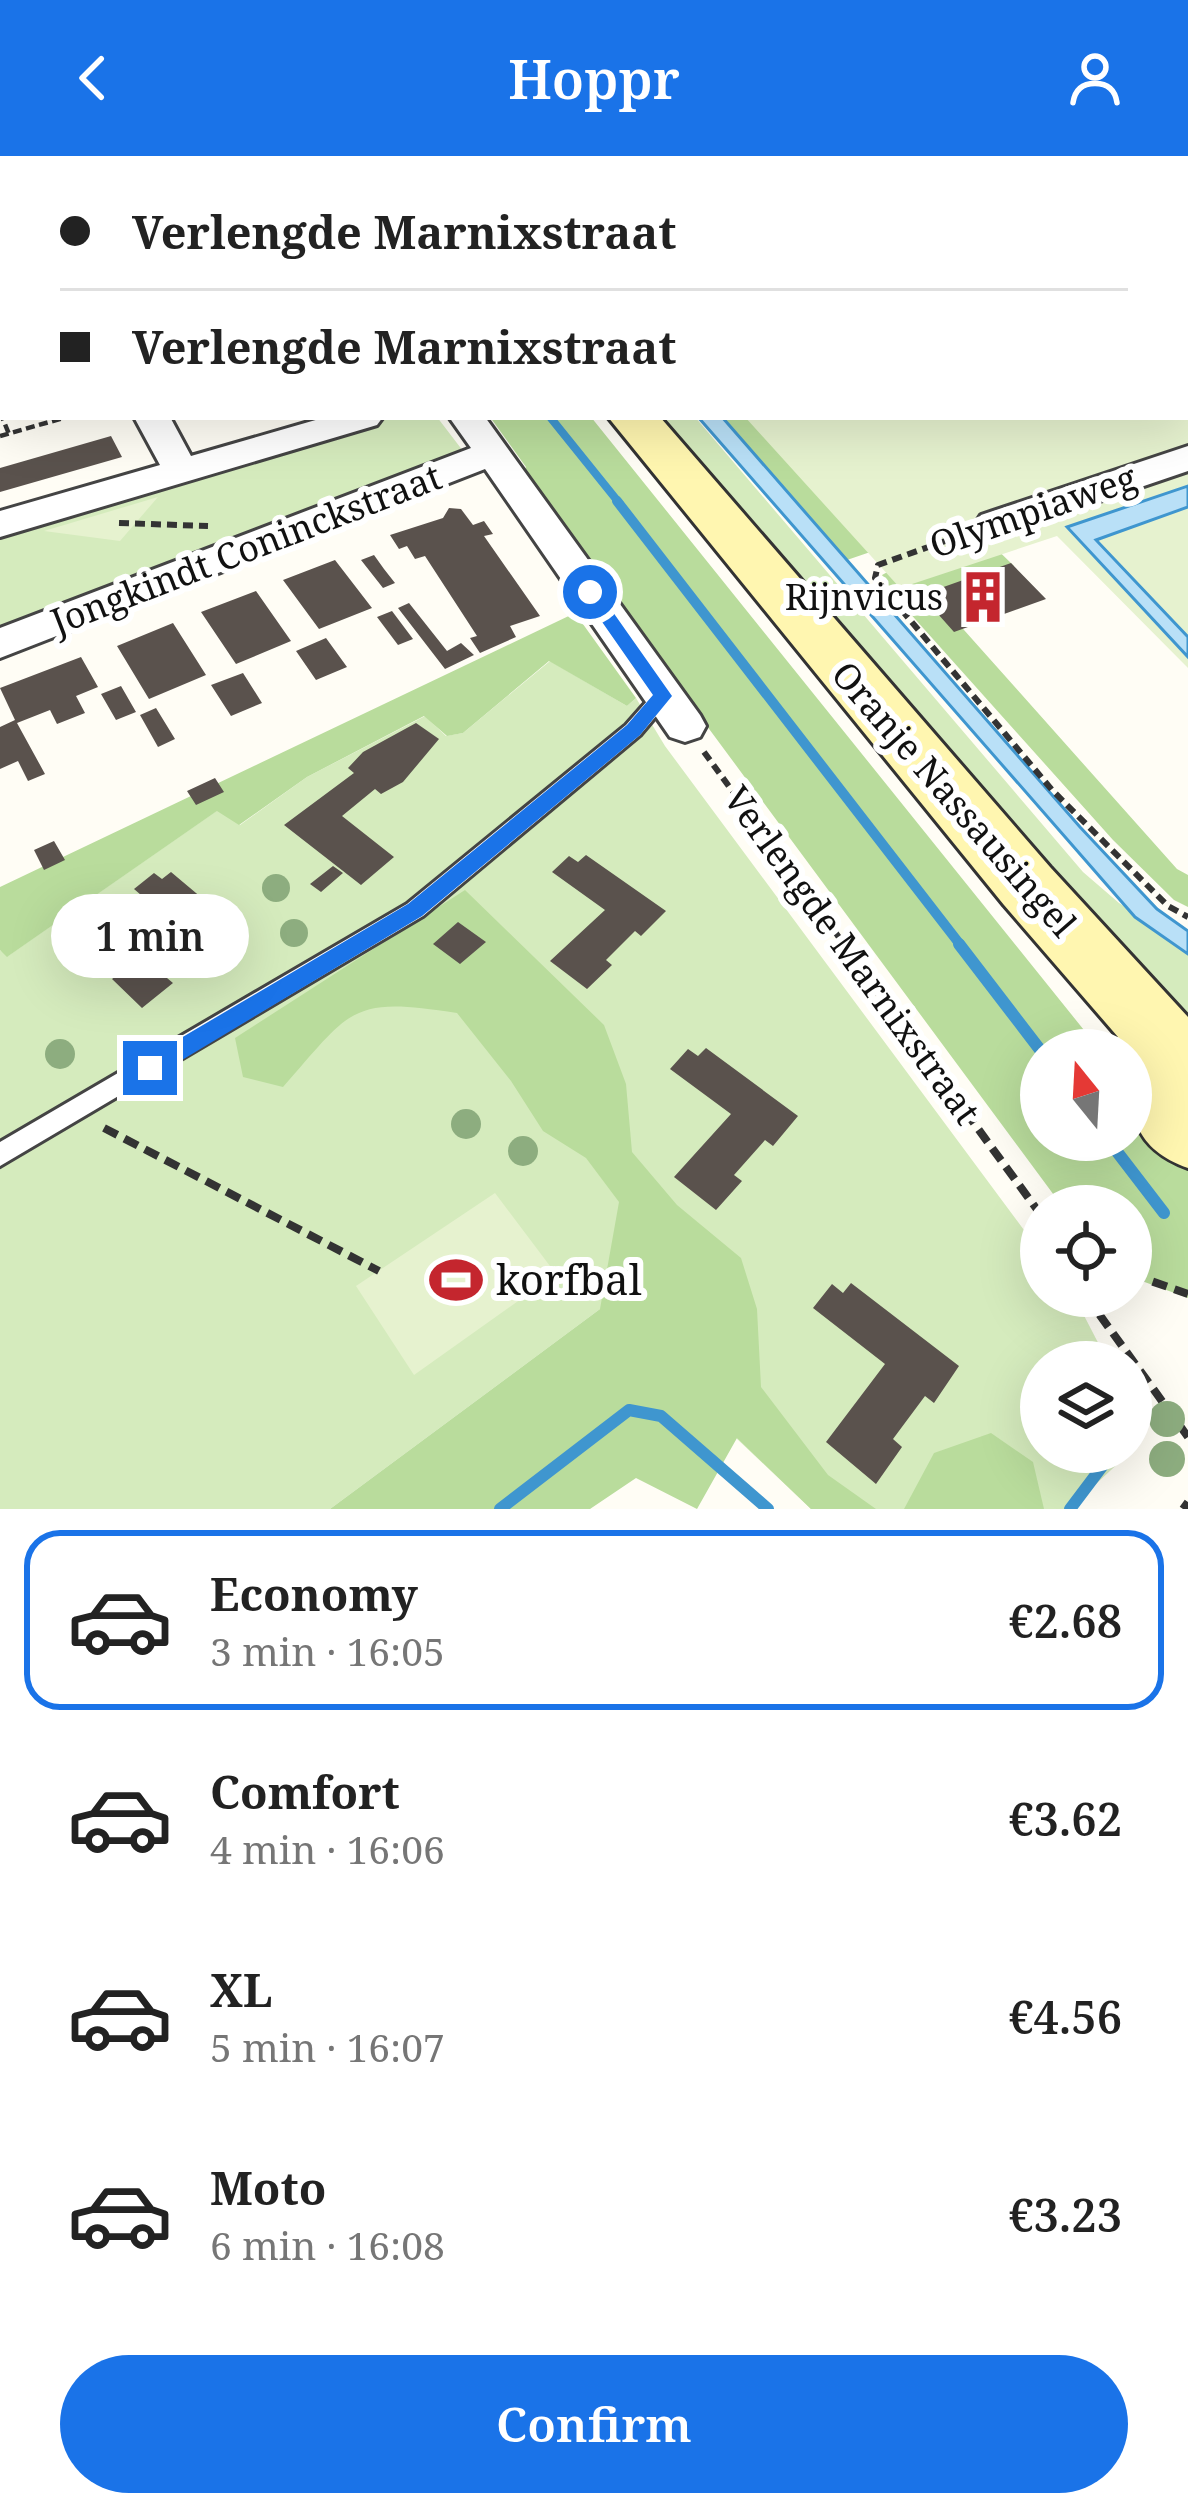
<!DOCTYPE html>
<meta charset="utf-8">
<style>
body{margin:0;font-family:"Noto Serif",serif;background:#f6f6f6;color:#222;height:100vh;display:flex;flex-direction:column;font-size:45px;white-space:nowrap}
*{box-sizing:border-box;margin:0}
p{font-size:39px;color:#767676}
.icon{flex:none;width:66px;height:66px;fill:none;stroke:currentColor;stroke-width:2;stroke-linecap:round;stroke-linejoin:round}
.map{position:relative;height:1353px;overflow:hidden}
.side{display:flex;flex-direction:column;background:#fff;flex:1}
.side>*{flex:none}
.guide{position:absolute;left:0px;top:0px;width:1188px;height:264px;box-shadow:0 12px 48px #0002;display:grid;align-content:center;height:264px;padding:0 60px;background:#fff}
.needle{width:78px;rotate:342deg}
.controls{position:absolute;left:1020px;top:873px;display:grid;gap:24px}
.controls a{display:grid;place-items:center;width:132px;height:132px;border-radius:50%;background:#fff;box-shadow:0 12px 48px #0002;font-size:60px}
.end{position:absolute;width:54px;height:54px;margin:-27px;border:15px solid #1a73e8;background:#fff;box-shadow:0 0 0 6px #fff}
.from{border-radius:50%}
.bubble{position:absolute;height:84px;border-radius:42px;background:#fff;box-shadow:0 12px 48px #0002;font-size:39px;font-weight:600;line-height:84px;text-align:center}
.guide b{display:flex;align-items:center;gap:42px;height:114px;font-size:45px}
.guide b+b{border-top:3px solid #e0e0e0}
.guide i{width:30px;height:30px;background:#222}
ul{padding:21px 0 0;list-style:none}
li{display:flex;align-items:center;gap:36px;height:180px;margin:0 24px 18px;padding:0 36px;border:6px solid transparent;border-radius:36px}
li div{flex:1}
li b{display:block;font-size:45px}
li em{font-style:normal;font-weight:600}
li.active{border-color:#1a73e8}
li>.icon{width:108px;height:108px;stroke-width:1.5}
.cta{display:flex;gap:24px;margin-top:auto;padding:24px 60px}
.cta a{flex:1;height:138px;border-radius:72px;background:#1a73e8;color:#fff;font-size:48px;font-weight:600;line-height:138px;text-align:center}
header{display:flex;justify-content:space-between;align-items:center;height:156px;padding:0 60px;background:#1a73e8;color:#fff;font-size:54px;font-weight:600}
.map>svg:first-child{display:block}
.green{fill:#d5ebbd}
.forest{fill:#b9dc9c}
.pitch{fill:#e6f2cf}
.water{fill:#b9e0f7;stroke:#3f96cf;stroke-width:3}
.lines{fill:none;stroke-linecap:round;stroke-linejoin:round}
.stream-far2{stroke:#3f96cf;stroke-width:8}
.stream-far1{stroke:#3f96cf;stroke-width:10}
.stream{stroke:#3f96cf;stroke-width:12}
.building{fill:#5a524d}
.service-casing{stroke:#444;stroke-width:6}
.minor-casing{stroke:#444;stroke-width:6}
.secondary-casing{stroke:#333;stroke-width:6}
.path-far2{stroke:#333;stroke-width:4.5;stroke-dasharray:9 4.5;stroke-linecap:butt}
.path-far1{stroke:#333;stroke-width:6;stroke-dasharray:10 6;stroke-linecap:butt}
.path{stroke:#333;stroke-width:8;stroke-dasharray:15 8;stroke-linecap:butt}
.service{fill:#fff;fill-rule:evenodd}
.minor{fill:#fff;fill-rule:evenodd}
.secondary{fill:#fff6b0;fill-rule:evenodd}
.tree{fill:#8dad7f}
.route{fill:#1a73e8}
.labels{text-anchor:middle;stroke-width:12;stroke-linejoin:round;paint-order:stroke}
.street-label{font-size:36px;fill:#111;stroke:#fff}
.poi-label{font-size:36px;fill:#111;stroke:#fff;text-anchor:end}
.near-poi-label{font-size:42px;fill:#111;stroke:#fff;text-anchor:start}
</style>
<header><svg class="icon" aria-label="back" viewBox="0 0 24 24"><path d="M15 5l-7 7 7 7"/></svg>Hoppr<svg class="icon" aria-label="person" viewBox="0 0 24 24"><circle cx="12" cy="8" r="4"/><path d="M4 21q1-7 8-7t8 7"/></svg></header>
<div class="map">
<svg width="1188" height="1353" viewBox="0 0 1188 1353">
<rect width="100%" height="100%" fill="#fffdf5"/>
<path class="green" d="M 383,261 L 437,261 L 463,295 L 0,479 L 0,374 Z
M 647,261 L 695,261 L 1083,716 L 1119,747 L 1188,791 L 1188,909 Z
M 550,505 L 627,550 L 636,542 L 665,590 L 1041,1097 L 1041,1140 L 1076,1144 L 1108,1206 L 1041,1206 L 1041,1296 L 1125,1296 L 1125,1301 L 1069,1353 L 811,1353 L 600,1153 L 330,1353 L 0,1353 L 0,794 L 8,800 L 218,654 L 240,669 L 307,621 L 425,560 L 446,580 L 463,577 Z"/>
<path class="forest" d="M 490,261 L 591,261 L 1100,894 L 1041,894 L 1041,984 L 1131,984 L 1131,932 L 1188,1003 L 1188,1142 L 1131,1121 L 1131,1050 L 1062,1050 L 522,320 L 526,311 Z
M 722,261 L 803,261 L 1118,311 L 847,404 Z
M 981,378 L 1014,410 L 931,437 L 1177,713 L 1188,719 L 1188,751 L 1174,744 L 1113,684 L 898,444 L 882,419 L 913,402 Z
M 575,457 L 636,542 L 627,550 L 549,505 L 463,577 L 447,580 L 424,560 L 307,621 L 239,669 L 217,655 L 7,801 L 0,794 L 0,731 Z
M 465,734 L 604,869 L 626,928 L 632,996 L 677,1049 L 741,1102 L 757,1153 L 761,1231 L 828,1319 L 876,1353 L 811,1353 L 737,1282 L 697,1353 L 636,1322 L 590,1353 L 330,1353 L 600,1153 L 619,1046 L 586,1002 L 543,975 L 511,925 L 457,857 C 350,840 352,853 283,931 L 243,921 L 235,882 Z
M 991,1277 L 1033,1306 L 1044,1353 L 904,1353 L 934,1297 Z"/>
<path class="pitch" d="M 528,0 L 1188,0 L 1188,512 L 1057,380 L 900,432 L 745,261 L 1185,261 L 1185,3 Z
M 158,341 L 120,385 L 44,375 Z
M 495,1037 L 556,1118 L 414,1219 L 356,1130 Z"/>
<path class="water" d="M 698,261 L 722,261 L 1080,671 L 1157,753 L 1188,775 L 1188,798 L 1135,761 Z
M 1188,330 L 1188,351 L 1096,384 L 1188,481 L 1188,501 L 1067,371 Z"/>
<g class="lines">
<path class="stream-far2" d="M 550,261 L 620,348"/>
<path class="stream-far1" d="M 617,345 L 962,791"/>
<path class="stream" d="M 959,788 L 1041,895
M 1108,984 L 1164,1057
M 500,1353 L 629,1254 L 661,1260 L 768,1353
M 1070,1353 L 1113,1296"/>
</g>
<path class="building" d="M 111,280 L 122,301 L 0,336 L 0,312 Z
M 449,352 L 461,353 L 473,369 L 484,365 L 493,378 L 484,380 L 540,460 L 510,470 L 516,481 L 480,497 L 470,482 L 477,480 L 425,400 L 415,403 L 407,390 L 399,393 L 390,379 L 443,362 Z
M 374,399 L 384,413 L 395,427 L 383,432 L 361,404 Z
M 335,404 L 372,452 L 319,473 L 283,424 Z
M 1011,407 L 1046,443 L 954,476 L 921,439 Z
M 256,435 L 291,485 L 236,508 L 201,456 Z
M 409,447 L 447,495 L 461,487 L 474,499 L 445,513 L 398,452 Z
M 392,455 L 413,483 L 398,489 L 377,461 Z
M 173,467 L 206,519 L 149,543 L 117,490 Z
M 326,482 L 347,511 L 316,524 L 296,495 Z
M 81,501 L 98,531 L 76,540 L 85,557 L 57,568 L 50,554 L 17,567 L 45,618 L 28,625 L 18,605 L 0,613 L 0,571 L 15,564 L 0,532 Z
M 243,517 L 262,547 L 231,560 L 211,529 Z
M 121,530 L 136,556 L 116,564 L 101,538 Z
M 156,552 L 175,583 L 158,591 L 140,559 Z
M 416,567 L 439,583 L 403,626 L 381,638 L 375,633 L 342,660 L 394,701 L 361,729 L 284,669 L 354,617 L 348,612 L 363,596 Z
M 215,622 L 224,636 L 196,649 L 187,635 Z
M 54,685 L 65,704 L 44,714 L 34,694 Z
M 586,699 L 666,755 L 641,780 L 635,775 L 606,804 L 612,809 L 587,833 L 550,805 L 605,754 L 552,716 L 569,700 L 578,706 Z
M 333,710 L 343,717 L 321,736 L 310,728 Z
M 171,716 L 240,774 L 209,798 L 203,794 L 167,822 L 173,827 L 142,852 L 112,823 L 178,771 L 134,733 L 154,717 L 162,723 Z
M 458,766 L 486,786 L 460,808 L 433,788 Z
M 706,892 L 798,960 L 773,990 L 765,984 L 734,1019 L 742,1025 L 716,1054 L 674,1021 L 731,958 L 670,913 L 688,893 L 698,900 Z
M 851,1127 L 959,1210 L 934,1247 L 925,1240 L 893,1283 L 902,1291 L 876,1328 L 826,1286 L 885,1208 L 813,1152 L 832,1128 L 843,1137 Z"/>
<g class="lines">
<g class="service-casing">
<path id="service" d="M 663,533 L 673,540 L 640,579 L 423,760 L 0,1010 L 0,986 L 407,748 L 626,569 L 656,535 Z"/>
</g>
<g class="minor-casing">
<path id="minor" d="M 189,0 L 229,0 L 187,3 Z
M 261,0 L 291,0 L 293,3 L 263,3 Z
M 1122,0 L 1154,0 L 1156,3 L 1124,3 Z
M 1185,26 L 1188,27 L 1188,46 L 1185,45 Z
M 0,42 L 3,42 L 3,60 L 0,60 Z
M 134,261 L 170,261 L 191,300 L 326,261 L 383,261 L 377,269 L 0,381 L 0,355 L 160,309 Z
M 449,261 L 485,261 L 700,559 L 706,570 L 700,581 L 685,586 L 670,581 L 485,313 L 0,502 L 0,472 L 471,292 Z
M 1188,290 L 1188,315 L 994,381 L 981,377 L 975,368 L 981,359 Z"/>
</g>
<g class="secondary-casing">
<path id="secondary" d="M 382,0 L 424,0 L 426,3 L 384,3 Z
M 608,261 L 660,261 L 1050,711 L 1188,861 L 1188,1012 C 1126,989 1131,951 1131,894 L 1102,894 L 1106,885 L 1118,881 L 1004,749 Z"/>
</g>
<path class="path-far2" d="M 0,256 L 9,278
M 0,280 L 67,261"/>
<path class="path-far1" d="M 119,367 L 208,370
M 962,379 L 878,409 L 875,422 L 1052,634 L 1168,750 L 1188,761
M 704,596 L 846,791"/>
<path class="path" d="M 843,788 L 1041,1059
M 104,972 L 379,1115
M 1131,1118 L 1188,1138
M 1086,1140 L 1188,1281
M 1183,1353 L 1188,1346"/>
<use href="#service" class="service"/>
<use href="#minor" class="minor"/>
<use href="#secondary" class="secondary"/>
</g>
<g class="tree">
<circle cx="276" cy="732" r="14"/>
<circle cx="294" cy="777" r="14"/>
<circle cx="60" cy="898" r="15"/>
<circle cx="466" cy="968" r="15"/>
<circle cx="523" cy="995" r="15"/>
<circle cx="1167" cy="1263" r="18"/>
<circle cx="1167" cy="1303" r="18"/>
</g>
<path class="route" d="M 584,432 L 596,432 L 672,540 L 640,579 L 422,760 L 157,919 L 142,919 L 142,905 L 408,748 L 627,569 L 653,539 L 584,440 Z"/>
<defs>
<g id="building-bare" transform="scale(4.14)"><path d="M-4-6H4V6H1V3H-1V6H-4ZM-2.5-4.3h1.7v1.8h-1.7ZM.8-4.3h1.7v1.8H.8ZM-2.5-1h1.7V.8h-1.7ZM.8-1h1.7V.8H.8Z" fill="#c4262e" stroke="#fff" stroke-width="2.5" paint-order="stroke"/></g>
<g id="stadium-bare" transform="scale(4.14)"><path d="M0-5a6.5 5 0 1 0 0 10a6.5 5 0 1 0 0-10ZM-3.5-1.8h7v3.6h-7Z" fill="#c4262e" stroke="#fff" stroke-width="2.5" paint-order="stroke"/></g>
</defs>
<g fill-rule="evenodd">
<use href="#building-bare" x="983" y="441"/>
<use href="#stadium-bare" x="456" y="1124"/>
</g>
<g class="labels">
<g class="street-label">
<text transform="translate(1033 355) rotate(-19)" y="13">Olympiaweg</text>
<text transform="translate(246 393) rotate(-21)" y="13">Jongkindt Coninckstraat</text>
<text transform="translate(954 643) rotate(49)" y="13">Oranje Nassausingel</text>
<text transform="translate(852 799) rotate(54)" y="13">Verlengde Marnixstraat</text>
</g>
<g class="poi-label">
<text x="943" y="454">Rijnvicus</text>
</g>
<g class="near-poi-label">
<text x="496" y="1139">korfbal</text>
</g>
</g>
</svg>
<div class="controls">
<a><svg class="needle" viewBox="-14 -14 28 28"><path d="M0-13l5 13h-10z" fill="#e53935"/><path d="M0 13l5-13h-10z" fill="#767676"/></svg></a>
<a><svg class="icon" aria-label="locate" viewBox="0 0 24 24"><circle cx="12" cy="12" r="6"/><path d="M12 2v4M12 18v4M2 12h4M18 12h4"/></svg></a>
<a><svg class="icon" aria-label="layers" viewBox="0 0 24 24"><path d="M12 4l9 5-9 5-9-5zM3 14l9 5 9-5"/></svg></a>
</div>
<i class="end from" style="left:590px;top:436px"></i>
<i class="end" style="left:150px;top:912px"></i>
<div class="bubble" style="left:51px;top:738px;width:198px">1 min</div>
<div class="guide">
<b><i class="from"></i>Verlengde Marnixstraat</b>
<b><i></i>Verlengde Marnixstraat</b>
</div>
</div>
<section class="side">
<ul>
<li class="active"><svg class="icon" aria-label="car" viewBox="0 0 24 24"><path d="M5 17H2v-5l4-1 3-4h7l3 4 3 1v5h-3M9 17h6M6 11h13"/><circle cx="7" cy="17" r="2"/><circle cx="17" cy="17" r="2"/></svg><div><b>Economy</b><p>3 min · 16:05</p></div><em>€2.68</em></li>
<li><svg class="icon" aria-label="car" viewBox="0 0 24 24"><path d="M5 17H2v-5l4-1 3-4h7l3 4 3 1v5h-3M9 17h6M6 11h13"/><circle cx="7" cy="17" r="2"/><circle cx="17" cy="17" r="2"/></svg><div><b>Comfort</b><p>4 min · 16:06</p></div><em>€3.62</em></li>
<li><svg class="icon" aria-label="car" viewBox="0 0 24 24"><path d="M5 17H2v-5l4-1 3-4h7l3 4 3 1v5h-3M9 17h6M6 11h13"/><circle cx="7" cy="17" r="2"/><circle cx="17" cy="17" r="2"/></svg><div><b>XL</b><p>5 min · 16:07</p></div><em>€4.56</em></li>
<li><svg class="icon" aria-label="car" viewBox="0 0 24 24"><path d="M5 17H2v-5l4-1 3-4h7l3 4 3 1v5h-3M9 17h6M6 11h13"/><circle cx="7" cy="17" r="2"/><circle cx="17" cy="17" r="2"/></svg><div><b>Moto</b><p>6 min · 16:08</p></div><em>€3.23</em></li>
</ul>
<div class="cta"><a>Confirm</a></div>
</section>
